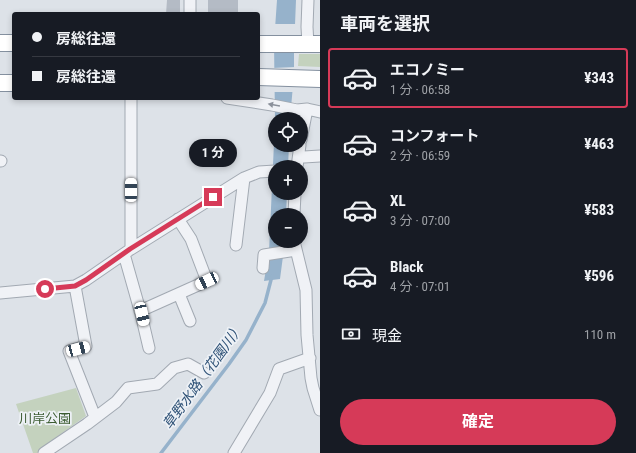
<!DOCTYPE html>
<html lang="ja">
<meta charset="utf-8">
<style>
body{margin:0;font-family:"Roboto Condensed","Noto Sans JP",sans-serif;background:#20242c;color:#f1f3f6;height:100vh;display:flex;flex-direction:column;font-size:15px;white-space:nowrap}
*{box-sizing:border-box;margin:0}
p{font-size:13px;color:#9ea1a6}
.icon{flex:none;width:22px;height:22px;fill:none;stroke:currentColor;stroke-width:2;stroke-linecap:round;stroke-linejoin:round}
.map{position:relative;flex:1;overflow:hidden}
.sheet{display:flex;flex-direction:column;background:#171b24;width:316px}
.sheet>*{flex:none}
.top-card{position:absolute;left:12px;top:12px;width:248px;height:88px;border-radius:4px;box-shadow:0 2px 6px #0003;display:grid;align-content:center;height:88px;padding:0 20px;background:#171b24}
.fabs{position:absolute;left:268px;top:112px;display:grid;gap:8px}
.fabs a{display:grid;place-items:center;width:40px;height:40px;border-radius:50%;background:#171b24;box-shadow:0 2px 6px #0003;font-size:20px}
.end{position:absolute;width:18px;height:18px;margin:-9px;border:5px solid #d63a58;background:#fff;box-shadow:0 0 0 2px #fff}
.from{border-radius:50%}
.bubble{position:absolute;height:28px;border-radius:14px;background:#171b24;box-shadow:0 2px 6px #0003;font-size:13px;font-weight:700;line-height:28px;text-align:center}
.car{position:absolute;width:12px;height:24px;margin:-12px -6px;border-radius:5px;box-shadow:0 0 3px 1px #0007;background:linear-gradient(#fff 24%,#345 0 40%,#fff 0 76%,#345 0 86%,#fff 0)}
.top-card b{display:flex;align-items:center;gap:14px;height:38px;font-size:15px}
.top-card b+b{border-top:1px solid #363941}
.top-card i{width:10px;height:10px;background:#f1f3f6}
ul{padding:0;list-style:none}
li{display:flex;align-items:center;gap:12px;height:60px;margin:0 8px 6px;padding:0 12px;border:2px solid transparent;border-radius:4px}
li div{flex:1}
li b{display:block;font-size:15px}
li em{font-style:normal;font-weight:700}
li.on{border-color:#d63a58}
li>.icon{width:36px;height:36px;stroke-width:1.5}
h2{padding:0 20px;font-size:18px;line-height:48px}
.pay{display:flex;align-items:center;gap:10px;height:44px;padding:0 20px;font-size:15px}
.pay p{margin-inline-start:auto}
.action{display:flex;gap:8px;margin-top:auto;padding:8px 20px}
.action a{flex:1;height:46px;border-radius:24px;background:#d63a58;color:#fff;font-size:16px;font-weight:700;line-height:46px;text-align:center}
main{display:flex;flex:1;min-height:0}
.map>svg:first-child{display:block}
.green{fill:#c4d2be}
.water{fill:#96b2cb}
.pier{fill:#dde2e8}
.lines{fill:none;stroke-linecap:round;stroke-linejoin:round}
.stream{stroke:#96b2cb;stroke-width:3.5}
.building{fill:#b4bbc5}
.minor-casing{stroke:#a2a9b2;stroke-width:13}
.highway-casing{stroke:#84909f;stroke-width:18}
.minor{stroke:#f0f2f6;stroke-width:11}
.highway{stroke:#fff;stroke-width:16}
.oneway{fill:#8b919b}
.route{stroke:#d63a58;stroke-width:5}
.labels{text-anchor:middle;stroke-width:3.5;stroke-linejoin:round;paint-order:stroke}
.park-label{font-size:13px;fill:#3c5c32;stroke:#edf1f6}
.water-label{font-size:14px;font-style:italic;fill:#2e5176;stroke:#edf1f6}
</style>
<main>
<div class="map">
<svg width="320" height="453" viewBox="0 0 320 453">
<rect width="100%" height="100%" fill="#dde2e8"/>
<path class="green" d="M 299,54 L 320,54 L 320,67 L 298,66 Z
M 76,388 L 86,416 L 48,443 L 37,453 L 33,453 L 16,404 Z"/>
<path class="water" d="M 277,0 L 296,0 L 294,50 L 294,74 L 290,119 L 275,119 L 275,145 L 289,145 L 288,167 L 275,167 L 275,193 L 287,193 L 286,215 L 275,215 L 275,241 L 285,241 L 280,279 L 264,281 L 269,252 L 275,121 L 274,43 Z"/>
<path class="pier" d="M 273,24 L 297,24 L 296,52 L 272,52 Z
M 296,67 L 295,92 L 272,92 L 272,68 Z"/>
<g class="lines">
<path class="stream" d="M 161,453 L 229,364 L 246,340 L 265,303 L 272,276"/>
</g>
<path class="building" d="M 167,0 L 180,0 L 180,14 L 166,14 Z
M 208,0 L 238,0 L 238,14 L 208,14 Z"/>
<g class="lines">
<g class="minor-casing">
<path id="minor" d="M 308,0 L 307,27 L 308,44
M 190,14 L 190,0
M 227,98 L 272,105 L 297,110 L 307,109 L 320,112
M 301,140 L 307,109
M 304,157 L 320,156
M 0,161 L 1,161
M 297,167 L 300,145
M 294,215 L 295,193
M 294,241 L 306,290 L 307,335 L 311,378 L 313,388 L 320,410
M 236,245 L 244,178
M 131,249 L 131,98
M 124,254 L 141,314 L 149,348
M 263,268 L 264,255 L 296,250
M 75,286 L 86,346 L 69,351 L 95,417
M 0,293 L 75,286 L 86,280 L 131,249 L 244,178 L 259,172 L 275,171
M 179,294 L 190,321
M 140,311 L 207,281 L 191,239 L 178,219
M 44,453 L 87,424 L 116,402 L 128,388 L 157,384 L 174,368 L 188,364 L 204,373
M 234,453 L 270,393 L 279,369 L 310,358"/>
</g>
<g class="highway-casing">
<path id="highway" d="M 0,43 L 14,43
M 258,44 L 320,44
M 258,77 L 320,79
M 0,83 L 14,83"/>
</g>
<use href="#minor" class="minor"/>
<use href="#highway" class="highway"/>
</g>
<defs><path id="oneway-solid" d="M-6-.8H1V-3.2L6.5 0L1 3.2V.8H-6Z"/></defs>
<use class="oneway" href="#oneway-solid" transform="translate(274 105) rotate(-170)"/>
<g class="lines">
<path class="route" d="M 45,289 L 75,286 L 86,280 L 130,249 L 213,197"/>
</g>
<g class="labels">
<g class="park-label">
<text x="45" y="423">川岸公園</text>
</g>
<g class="water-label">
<text transform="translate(203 376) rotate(-54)" y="5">草野水路（花園川）</text>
</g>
</g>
</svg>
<div class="fabs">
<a><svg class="icon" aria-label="locate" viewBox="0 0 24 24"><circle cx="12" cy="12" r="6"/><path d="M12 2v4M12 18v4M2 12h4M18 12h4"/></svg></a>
<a>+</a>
<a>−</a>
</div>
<i class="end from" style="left:45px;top:289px"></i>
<i class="end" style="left:213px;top:197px"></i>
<div class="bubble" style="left:189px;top:139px;width:48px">1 分</div>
<i class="car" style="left:131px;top:190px;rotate:0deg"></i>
<i class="car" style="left:207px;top:281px;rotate:245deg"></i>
<i class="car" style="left:142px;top:314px;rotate:167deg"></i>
<i class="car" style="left:78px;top:349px;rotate:75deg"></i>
<div class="top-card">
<b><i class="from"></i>房総往還</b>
<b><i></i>房総往還</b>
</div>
</div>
<section class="sheet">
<h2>車両を選択</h2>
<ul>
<li class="on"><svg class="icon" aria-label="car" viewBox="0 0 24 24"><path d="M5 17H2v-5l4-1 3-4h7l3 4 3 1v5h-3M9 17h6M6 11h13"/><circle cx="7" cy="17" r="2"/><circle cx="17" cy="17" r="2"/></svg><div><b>エコノミー</b><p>1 分 · 06:58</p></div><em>¥343</em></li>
<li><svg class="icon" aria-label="car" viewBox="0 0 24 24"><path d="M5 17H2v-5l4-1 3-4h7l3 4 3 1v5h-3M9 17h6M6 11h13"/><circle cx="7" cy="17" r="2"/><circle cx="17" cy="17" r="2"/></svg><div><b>コンフォート</b><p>2 分 · 06:59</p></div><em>¥463</em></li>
<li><svg class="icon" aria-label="car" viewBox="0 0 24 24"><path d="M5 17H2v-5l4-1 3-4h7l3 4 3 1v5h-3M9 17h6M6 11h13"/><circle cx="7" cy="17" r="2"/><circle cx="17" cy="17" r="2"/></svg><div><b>XL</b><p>3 分 · 07:00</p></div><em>¥583</em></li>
<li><svg class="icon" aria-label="car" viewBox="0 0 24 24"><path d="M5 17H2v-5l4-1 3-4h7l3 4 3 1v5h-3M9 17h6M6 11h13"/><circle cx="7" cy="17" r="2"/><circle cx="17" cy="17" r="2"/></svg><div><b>Black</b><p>4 分 · 07:01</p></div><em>¥596</em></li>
</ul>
<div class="pay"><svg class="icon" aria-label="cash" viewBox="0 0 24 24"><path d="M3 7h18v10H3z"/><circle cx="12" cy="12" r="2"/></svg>現金<p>110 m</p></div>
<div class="action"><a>確定</a></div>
</section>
</main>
